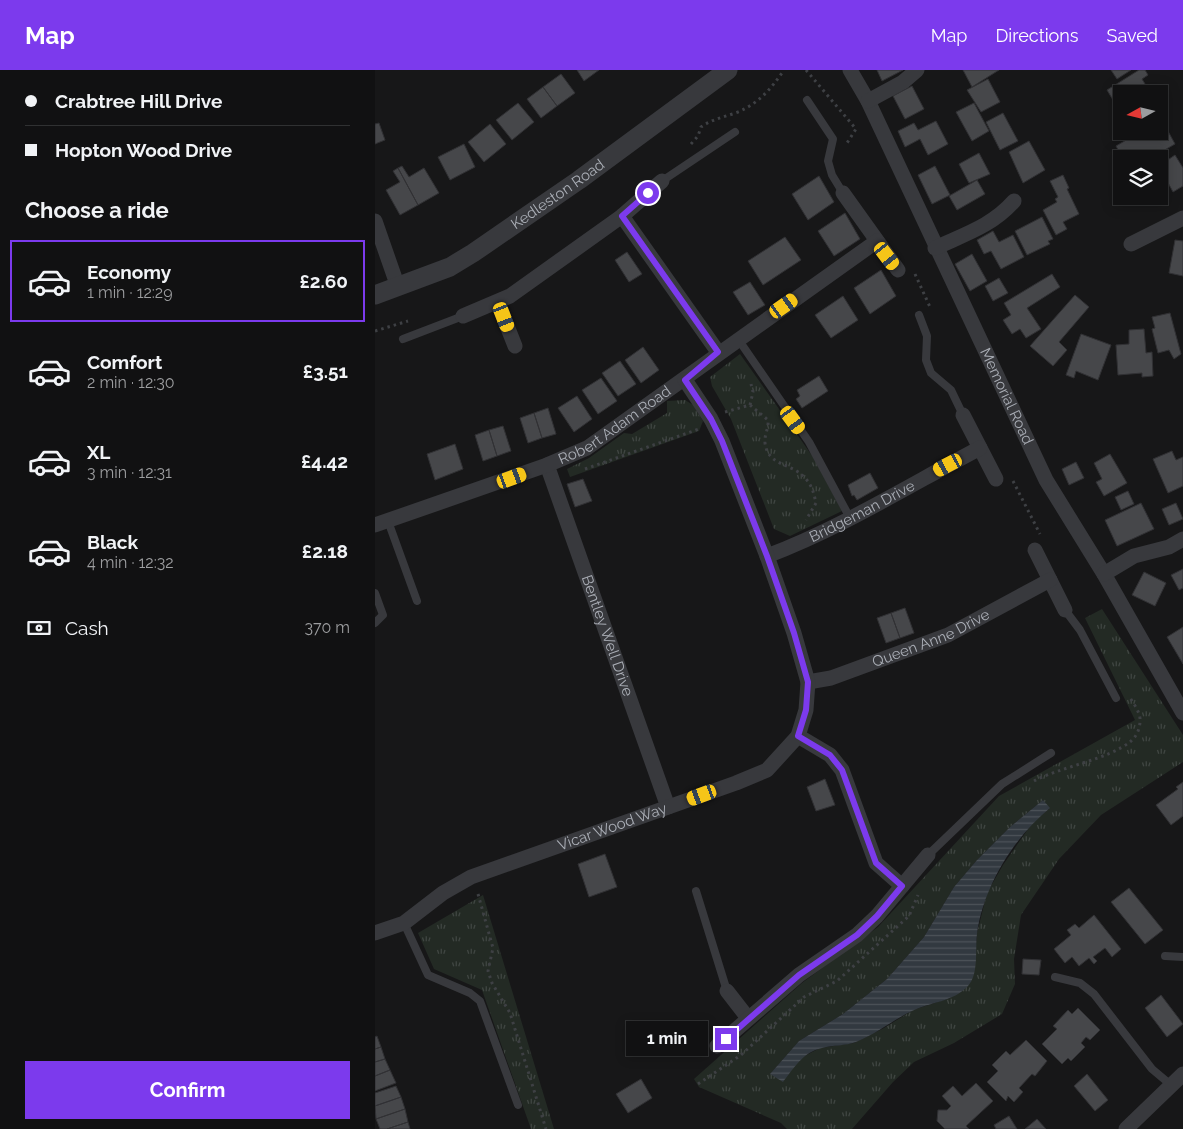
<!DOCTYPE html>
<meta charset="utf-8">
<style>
body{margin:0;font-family:Raleway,sans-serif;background:#1a1a1b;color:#f1f3f6;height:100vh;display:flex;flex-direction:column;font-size:19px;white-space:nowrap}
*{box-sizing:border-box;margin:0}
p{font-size:16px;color:#9c9d9f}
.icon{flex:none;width:28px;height:28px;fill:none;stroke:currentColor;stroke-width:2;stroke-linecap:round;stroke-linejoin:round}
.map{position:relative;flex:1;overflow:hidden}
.panel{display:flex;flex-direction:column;background:#111112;width:375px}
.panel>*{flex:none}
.top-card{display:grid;align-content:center;height:110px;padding:0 25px;background:#111112}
.needle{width:32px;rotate:262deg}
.controls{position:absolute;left:738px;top:15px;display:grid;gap:10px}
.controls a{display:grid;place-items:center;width:55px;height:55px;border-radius:0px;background:#111112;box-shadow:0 2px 12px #0003,0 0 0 1px #303132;font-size:25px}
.end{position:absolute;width:22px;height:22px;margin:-11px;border:6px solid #7c3aed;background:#fff;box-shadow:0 0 0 2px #fff}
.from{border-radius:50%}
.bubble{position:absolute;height:35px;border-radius:0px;background:#111112;box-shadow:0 2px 12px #0003,0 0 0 1px #303132;font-size:16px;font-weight:700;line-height:35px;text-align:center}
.car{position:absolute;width:15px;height:30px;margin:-15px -8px;border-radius:6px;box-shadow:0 0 4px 1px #0007;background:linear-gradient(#f5c518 24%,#345 0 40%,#f5c518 0 76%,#345 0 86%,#f5c518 0)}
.top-card b{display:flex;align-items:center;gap:18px;height:48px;font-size:19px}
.top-card b+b{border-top:1px solid #303132}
.top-card i{width:12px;height:12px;background:#f1f3f6}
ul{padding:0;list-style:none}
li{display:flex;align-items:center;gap:15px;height:82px;margin:0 10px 8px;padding:0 15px;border:2px solid transparent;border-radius:0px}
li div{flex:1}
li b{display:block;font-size:19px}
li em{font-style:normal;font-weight:700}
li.active{border-color:#7c3aed}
li>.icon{width:45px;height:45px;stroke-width:1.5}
h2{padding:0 25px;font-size:22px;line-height:60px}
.pay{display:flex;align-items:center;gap:12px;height:55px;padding:0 25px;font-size:19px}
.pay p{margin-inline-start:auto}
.button{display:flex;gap:10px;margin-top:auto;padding:10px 25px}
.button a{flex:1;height:58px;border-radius:0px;background:#7c3aed;color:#fff;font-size:20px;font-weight:700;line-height:58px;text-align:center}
header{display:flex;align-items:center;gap:30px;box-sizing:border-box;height:70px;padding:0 25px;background:#7c3aed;color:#fff}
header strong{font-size:24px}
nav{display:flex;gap:28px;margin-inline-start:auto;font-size:18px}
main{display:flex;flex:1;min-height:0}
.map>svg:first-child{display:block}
.grass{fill:url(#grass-tufts);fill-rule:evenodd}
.water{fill:url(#water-rules)}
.building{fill:#46474a;stroke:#313134}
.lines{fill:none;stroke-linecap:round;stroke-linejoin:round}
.path{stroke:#3e4044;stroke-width:3;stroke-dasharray:2.5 4;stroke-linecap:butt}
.service{stroke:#38393d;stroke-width:8}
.minor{stroke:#38393d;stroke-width:15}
.tertiary{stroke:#38393d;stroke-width:19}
.route{stroke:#7c3aed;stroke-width:6}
.labels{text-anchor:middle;stroke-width:4.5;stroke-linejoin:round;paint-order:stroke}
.street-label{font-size:15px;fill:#aaaeb6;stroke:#121213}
</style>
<header>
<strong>Map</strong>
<nav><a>Map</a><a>Directions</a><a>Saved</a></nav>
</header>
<main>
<section class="panel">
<div class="top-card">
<b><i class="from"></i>Crabtree Hill Drive</b>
<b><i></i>Hopton Wood Drive</b>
</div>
<h2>Choose a ride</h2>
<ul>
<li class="active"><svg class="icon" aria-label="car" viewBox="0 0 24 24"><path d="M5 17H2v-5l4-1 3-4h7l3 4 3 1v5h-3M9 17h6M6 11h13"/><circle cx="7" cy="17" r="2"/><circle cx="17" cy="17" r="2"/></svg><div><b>Economy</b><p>1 min · 12:29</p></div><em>£2.60</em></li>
<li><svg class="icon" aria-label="car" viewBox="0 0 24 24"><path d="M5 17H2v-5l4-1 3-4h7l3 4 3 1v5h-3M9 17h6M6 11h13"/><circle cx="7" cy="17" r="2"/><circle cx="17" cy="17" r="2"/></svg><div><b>Comfort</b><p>2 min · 12:30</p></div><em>£3.51</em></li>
<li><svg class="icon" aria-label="car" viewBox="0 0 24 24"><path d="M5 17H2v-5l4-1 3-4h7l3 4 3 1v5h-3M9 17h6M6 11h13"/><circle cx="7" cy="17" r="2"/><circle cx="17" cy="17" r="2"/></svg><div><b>XL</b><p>3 min · 12:31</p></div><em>£4.42</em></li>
<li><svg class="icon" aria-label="car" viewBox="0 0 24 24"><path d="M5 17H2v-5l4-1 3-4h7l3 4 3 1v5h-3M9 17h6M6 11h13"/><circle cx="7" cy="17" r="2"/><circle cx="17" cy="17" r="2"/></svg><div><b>Black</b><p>4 min · 12:32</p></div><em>£2.18</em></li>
</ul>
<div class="pay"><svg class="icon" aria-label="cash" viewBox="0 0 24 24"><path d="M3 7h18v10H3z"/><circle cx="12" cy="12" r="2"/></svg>Cash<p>370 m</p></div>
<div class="button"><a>Confirm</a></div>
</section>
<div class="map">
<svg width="808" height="1059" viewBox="0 0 808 1059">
<defs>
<pattern id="grass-tufts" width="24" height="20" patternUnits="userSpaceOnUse" patternTransform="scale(1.25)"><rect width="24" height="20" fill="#232a24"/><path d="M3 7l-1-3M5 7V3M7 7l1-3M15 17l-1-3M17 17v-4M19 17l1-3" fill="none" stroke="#404642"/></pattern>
<pattern id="water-rules" width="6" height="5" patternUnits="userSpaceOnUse" patternTransform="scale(1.25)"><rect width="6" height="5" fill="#323940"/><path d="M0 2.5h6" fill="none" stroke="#4d5359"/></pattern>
</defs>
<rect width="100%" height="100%" fill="#171718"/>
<path class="grass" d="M 365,284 L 438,387 L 467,441 L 415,466 L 399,459 L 356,349 L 337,316 L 335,307 Z
M 310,330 L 318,335 L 328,351 L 324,361 L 195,407 L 192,399 L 214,388 L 249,363 L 257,364 L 292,343 L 292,331 Z
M 727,539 L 808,665 L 808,692 L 726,745 L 684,789 L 646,845 L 639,889 L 640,914 L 627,944 L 579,973 L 539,992 L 518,1012 L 477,1059 L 412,1059 L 406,1053 L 324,1017 L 319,1009 L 427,913 L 503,857 L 624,726 L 760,650 L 710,548 ZM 668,730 L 674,739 L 658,752 L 628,795 L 612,823 L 602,863 L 599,900 L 575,928 L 538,940 L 509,958 L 479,973 L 445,978 L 395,1004 L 424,971 L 468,944 L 512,909 L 549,867 L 579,817 L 602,790 L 635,757 Z
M 108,825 L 179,1059 L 156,1059 L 107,920 L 59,899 L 43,863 Z"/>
<path class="water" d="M 668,730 L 675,738 C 638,768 608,818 602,864 C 600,879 604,904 593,916 C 578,932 555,932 537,941 C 518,950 501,964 481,972 C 470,976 458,975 447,978 C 428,982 419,998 408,1012 L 395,1004 L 424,971 L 468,944 L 512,909 L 549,867 L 579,817 L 602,790 L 635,757 Z"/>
<path class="building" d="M 202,0 L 224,0 L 209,11 Z
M 502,0 L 528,0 L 507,11 Z
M 588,0 L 624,0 L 597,17 Z
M 736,0 L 756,0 L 742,9 Z
M 764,0 L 770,0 L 773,5 L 767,9 L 776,24 L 746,24 L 738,30 L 732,20 Z
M 186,4 L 200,23 L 182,36 L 168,17 Z
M 613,9 L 625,32 L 606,42 L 592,20 Z
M 537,16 L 549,39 L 530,49 L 518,26 Z
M 168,17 L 182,36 L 166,48 L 152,29 Z
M 784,21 L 791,32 L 784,36 L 784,24 L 780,24 Z
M 143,33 L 159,52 L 137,70 L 121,50 Z
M 599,33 L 614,61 L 597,71 L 581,42 Z
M 628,43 L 643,71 L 625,80 L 611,52 Z
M 561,51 L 573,74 L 553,85 L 545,69 L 530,77 L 523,61 L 539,53 L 543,60 Z
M 788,52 L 800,74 L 774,89 L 748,89 L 741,76 L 753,69 L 748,61 L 784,61 L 784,54 Z
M 4,53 L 10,70 L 0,74 L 0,54 Z
M 115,54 L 131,74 L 109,92 L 93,72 Z
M 654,71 L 670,100 L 648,113 L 634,82 Z
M 89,74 L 100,97 L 75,110 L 63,87 Z
M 604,83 L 615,104 L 594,113 L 584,94 Z
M 800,85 L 808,98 L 808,116 L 798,122 L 784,96 Z
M 27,96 L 34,107 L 49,98 L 64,123 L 43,135 L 23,98 Z
M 560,96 L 575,125 L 557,134 L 543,105 Z
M 23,98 L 43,135 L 25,145 L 11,120 L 25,112 L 18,101 Z
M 688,105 L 694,118 L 692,119 L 704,144 L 688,152 L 692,159 L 681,165 L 668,140 L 682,132 L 680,129 L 683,127 L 675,111 Z
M 444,106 L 459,132 L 433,150 L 417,124 Z
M 602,110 L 610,124 L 582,140 L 574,126 Z
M 470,143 L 485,169 L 459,186 L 443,161 Z
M 667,147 L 678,169 L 673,171 L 675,174 L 652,185 L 640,161 Z
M 618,161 L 624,172 L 638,165 L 649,187 L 626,199 L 616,181 L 609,184 L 602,170 Z
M 410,167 L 426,190 L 388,215 L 373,191 Z
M 800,170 L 808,171 L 808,206 L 794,203 Z
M 252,182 L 267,204 L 254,212 L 240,190 Z
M 597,184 L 612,211 L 595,221 L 580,194 Z
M 506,200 L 521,226 L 495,244 L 479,218 Z
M 677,204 L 685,217 L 652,238 L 666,259 L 651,268 L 645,259 L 637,264 L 628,250 L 636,245 L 629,233 Z
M 624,208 L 633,223 L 618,231 L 610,216 Z
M 375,212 L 390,235 L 373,245 L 358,222 Z
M 700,225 L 714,237 L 684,272 L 692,280 L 678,296 L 655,276 Z
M 468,226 L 483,250 L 456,268 L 440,245 Z
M 795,243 L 806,284 L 799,289 L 794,280 L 783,283 L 777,259 L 780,258 L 777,247 Z
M 769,259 L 771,283 L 777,282 L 778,306 L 767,307 L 767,303 L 743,305 L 741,275 L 754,274 L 754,260 Z
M 706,264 L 736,275 L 723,310 L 701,301 L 699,308 L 691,305 Z
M 268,277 L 284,300 L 266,313 L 250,290 Z
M 245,291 L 261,314 L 243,326 L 227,303 Z
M 444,306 L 453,321 L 427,338 L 421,329 L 425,326 L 422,320 Z
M 226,308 L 242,331 L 223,344 L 207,320 Z
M 202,326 L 217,349 L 199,362 L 183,338 Z
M 173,338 L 181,364 L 167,368 L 159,343 Z
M 159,343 L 167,368 L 153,373 L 145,348 Z
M 128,356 L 136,381 L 122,386 L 114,360 Z
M 114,360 L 122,386 L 108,391 L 100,365 Z
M 80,374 L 88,399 L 60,410 L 52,384 Z
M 797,381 L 801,390 L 808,387 L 808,416 L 793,423 L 778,389 Z
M 735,384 L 752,413 L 729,426 L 721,412 L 727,409 L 719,393 Z
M 701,392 L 709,408 L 694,415 L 687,399 Z
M 495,403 L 503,418 L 482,430 L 479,425 L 477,426 L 473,415 Z
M 208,409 L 217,431 L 200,437 L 192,414 Z
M 753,421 L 759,434 L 746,440 L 740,427 Z
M 766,433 L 779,459 L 742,476 L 730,450 Z
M 801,433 L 808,449 L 794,455 L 787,439 Z
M 808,499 L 808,518 L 804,520 L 796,505 Z
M 769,502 L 791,513 L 780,536 L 757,525 Z
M 530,538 L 539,563 L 525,568 L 516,543 Z
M 516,543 L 525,568 L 511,573 L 502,548 Z
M 808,557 L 808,594 L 792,567 Z
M 450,709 L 460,735 L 441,741 L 432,717 Z
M 808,712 L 808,746 L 796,755 L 781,735 L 803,719 L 801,717 Z
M 230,784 L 242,817 L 214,827 L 203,794 Z
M 754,818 L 788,860 L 770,874 L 736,832 Z
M 719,845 L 746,879 L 737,887 L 730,878 L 718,887 L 722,891 L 719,894 L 714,888 L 704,896 L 697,887 L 690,893 L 679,879 L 696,865 L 692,860 L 700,854 L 704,858 Z
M 648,889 L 666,890 L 664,905 L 647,904 Z
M 786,925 L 808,954 L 792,967 L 770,938 Z
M 703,938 L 725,960 L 715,970 L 711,967 L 706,973 L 710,977 L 696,991 L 693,988 L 687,994 L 667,974 L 682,959 L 678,956 L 693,940 L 697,944 Z
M 2,966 L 6,977 L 0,979 L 0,967 Z
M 651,970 L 672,991 L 660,1006 L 657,1004 L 644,1018 L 648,1022 L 639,1032 L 633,1026 L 631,1031 L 612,1012 L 623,1001 L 617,995 L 631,981 L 635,985 Z
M 6,977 L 10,989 L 0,992 L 0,979 Z
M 10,989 L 15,1000 L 0,1006 L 0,992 Z
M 15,1000 L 21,1013 L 0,1021 L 0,1006 Z
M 712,1004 L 733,1030 L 720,1041 L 699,1016 Z
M 266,1009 L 277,1028 L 253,1043 L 241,1024 Z
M 601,1013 L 618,1031 L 591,1056 L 594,1059 L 570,1059 L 562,1051 L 563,1040 L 572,1040 L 576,1036 L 567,1026 L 578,1016 L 587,1026 Z
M 21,1016 L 26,1027 L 0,1036 L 0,1023 Z
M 26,1027 L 30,1039 L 1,1049 L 0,1036 Z
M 30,1039 L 33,1052 L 12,1059 L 5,1059 L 1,1049 Z
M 634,1046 L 642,1059 L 621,1059 L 619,1055 Z
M 662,1049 L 671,1059 L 650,1059 Z
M 33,1052 L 35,1059 L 12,1059 Z"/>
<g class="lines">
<path class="path" d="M 431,0 L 481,59 L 472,73
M 316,74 L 323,66 L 326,57 C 337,49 350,47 363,42 C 384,33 396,19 409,0
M 540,204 L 555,237
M 0,261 L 33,251
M 375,335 L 378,322 L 376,314
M 350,342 L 375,335 L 393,350 C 394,358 389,365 390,373 C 393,397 418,393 430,408 C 437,415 439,424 441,433 L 431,450
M 210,399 L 324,359
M 638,411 L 665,464
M 659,711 C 685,697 735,689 756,671 C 762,666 765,658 765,651 C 766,643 758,633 754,626
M 103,824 L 118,878 L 113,901 L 117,913 L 135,943 L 171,1059
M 323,1014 L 366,985 L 429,927 L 462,911 L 534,846 L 543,825"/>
<path class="service" d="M 432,30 L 458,69 L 453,91 L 457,105 L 468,123
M 287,111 L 360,62
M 544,245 L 552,266 L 551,290 L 556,303 L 576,320 L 588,345
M 28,269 L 88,246
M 363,269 L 434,372 L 475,448
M 13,451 L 42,531
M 0,523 L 8,545 L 0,553
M 690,540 L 705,560 L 741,628
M 553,785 L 627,714 L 676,683
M 321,821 L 352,921
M 29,853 L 53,905 L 95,923 L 105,931 L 143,1035
M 790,886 L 808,887
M 680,907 L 705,913 L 719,924 L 777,999 L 796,1015"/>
<g class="minor">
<path id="s1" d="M 475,0 L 493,31 L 671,410 L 729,504 L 808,643"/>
<path d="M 493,31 L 528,12 L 542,0"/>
<path d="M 468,123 L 523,200"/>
<path d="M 247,146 L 343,282"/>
<path d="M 0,151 L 23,217"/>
<path d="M 756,174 L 808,148"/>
<path d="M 560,178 C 590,164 617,156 639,131"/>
<path d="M 123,233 L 140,276"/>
<path d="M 88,246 L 135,226 L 247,146 L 287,111"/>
<path d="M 588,345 L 621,409"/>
<path id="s2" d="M 172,395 L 293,737"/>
<path id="s3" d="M 0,455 L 172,395 L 212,378 L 502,171"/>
<path d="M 660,480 L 690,540"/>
<path id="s4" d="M 392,486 C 466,458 535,415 605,378"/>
<path d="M 729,504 L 759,486 L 794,477 L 808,469"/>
<path id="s5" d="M 433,612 L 456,608 L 573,565 L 675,510"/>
<path d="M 423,666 L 455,685 L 467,700 L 501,793 L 527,816"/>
<path id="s6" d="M 0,863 L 29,853 L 68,823 L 96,807 L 361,713 L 392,700 L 423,666 L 431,640 L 433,612 L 419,563 L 392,486 L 347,371 L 336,349 L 310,310"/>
<path d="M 352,921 L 373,948"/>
<path d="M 342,976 L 424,905 L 482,865 L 502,846 L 553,785"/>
<path d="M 751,1059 L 808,1004"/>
</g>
<path class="tertiary" id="s7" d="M 0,225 L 75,197 L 98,183 L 204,110 L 353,0"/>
</g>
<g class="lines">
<path class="route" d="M 273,123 L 247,146 L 343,282 L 310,310 L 336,349 L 347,371 L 392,486 L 419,563 L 433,612 L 431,640 L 423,666 L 455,685 L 467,700 L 501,793 L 527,816 L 502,846 L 482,865 L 424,905 L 351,969"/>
</g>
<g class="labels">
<g class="street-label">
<text dy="5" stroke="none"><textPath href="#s7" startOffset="210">Kedleston Road</textPath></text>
<text dy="5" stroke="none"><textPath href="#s1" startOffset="362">Memorial Road</textPath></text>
<text dy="5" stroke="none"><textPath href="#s3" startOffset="261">Robert Adam Road</textPath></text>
<text dy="5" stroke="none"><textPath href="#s4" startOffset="105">Bridgeman Drive</textPath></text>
<text dy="5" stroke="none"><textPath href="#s2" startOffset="181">Bentley Well Drive</textPath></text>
<text dy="5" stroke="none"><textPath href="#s5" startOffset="131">Queen Anne Drive</textPath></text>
<text dy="5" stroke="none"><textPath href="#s6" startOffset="262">Vicar Wood Way</textPath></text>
</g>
</g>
</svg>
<div class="controls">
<a><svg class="needle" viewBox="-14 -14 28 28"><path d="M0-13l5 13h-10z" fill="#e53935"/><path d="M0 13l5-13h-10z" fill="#9c9d9f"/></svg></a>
<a><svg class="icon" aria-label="layers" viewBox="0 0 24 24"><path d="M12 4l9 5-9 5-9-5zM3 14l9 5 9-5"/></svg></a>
</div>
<i class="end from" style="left:273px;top:123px"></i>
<i class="end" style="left:351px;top:969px"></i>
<div class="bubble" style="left:251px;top:951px;width:82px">1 min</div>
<i class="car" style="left:512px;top:186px;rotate:143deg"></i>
<i class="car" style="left:409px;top:236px;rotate:55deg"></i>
<i class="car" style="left:129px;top:247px;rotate:159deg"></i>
<i class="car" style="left:418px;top:350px;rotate:144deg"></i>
<i class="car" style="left:573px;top:395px;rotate:242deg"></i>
<i class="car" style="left:137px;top:408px;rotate:70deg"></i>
<i class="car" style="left:327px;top:725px;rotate:250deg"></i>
</div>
</main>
